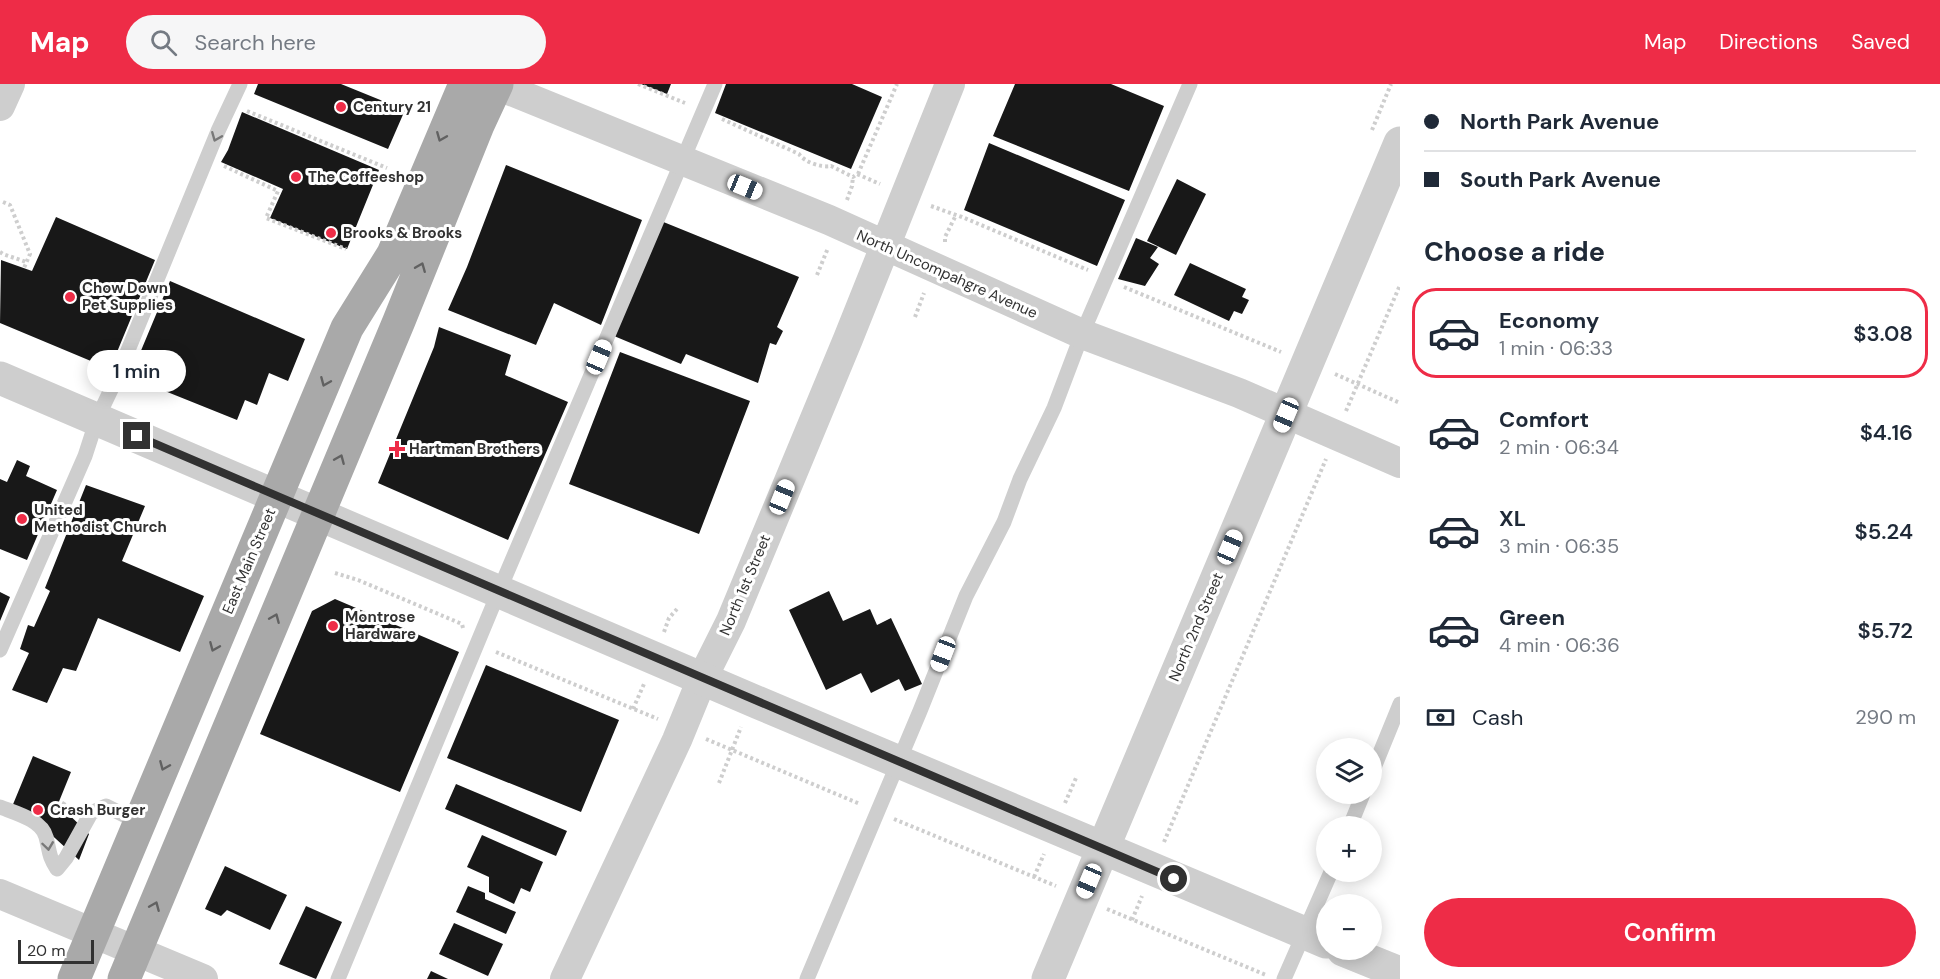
<!DOCTYPE html>
<meta charset="utf-8">
<style>
body{margin:0;font-family:"DM Sans",sans-serif;background:#f6f6f7;color:#1f2937;height:100vh;display:flex;flex-direction:column;font-size:22px;white-space:nowrap}
*{box-sizing:border-box;margin:0}
p{font-size:20px;color:#747a83}
.icon{flex:none;width:33px;height:33px;fill:none;stroke:currentColor;stroke-width:2;stroke-linecap:round;stroke-linejoin:round}
.map{position:relative;flex:1;overflow:hidden}
.drawer{display:flex;flex-direction:column;background:#fff;width:540px}
.drawer>*{flex:none}
.banner{display:grid;align-content:center;height:132px;padding:0 24px;background:#fff}
.fabs{position:absolute;left:1316px;top:654px;display:grid;gap:12px}
.fabs a{display:grid;place-items:center;width:66px;height:66px;border-radius:50%;background:#fff;box-shadow:0 3px 15px #0003;font-size:30px}
.scale{position:absolute;left:18px;bottom:15px;width:76px;box-sizing:border-box;padding-left:6px;border:3px solid #313131;border-top:0;font-size:16px;line-height:21px;white-space:nowrap;color:#313131;-webkit-text-stroke:4px #fff;paint-order:stroke}
.end{position:absolute;width:27px;height:27px;margin:-14px;border:8px solid #313131;background:#fff;box-shadow:0 0 0 3px #fff}
.from{border-radius:50%}
.bubble{position:absolute;height:42px;border-radius:21px;background:#fff;box-shadow:0 3px 15px #0003;font-size:20px;font-weight:600;line-height:42px;text-align:center}
.car{position:absolute;width:18px;height:36px;margin:-18px -9px;border-radius:8px;box-shadow:0 0 4px 2px #0007;background:linear-gradient(#fff 24%,#345 0 40%,#fff 0 76%,#345 0 86%,#fff 0)}
.banner b{display:flex;align-items:center;gap:21px;height:57px;font-size:22px}
.banner b+b{border-top:2px solid #e0e1e3}
.banner i{width:15px;height:15px;background:#1f2937}
ul{padding:0;list-style:none}
li{display:flex;align-items:center;gap:18px;height:90px;margin:0 12px 9px;padding:0 12px;border:3px solid transparent;border-radius:24px}
li div{flex:1}
li b{display:block;font-size:22px}
li em{font-style:normal;font-weight:600}
li.active{border-color:#ee2c47}
li>.icon{width:54px;height:54px;stroke-width:1.5}
h2{padding:0 24px;font-size:27px;line-height:72px}
.pay{display:flex;align-items:center;gap:15px;height:66px;padding:0 24px;font-size:22px}
.pay p{margin-inline-start:auto}
.action{display:flex;gap:12px;margin-top:auto;padding:12px 24px}
.action a{flex:1;height:69px;border-radius:36px;background:#ee2c47;color:#fff;font-size:24px;font-weight:600;line-height:69px;text-align:center}
header{display:flex;align-items:center;gap:36px;box-sizing:border-box;height:84px;padding:0 30px;background:#ee2c47;color:#fff}
header strong{font-size:28px}
nav{display:flex;gap:33px;margin-inline-start:auto;font-size:21px}
.search{width:420px;height:54px;background:#f6f6f7;display:flex;align-items:center;gap:15px;box-sizing:border-box;padding:0 21px;border-radius:33px;color:#747a83;font-size:22px}
main{display:flex;flex:1;min-height:0}
.map>svg:first-child{display:block}
.building{fill:#181818}
.lines{fill:none;stroke-linecap:round;stroke-linejoin:round}
.path{stroke:#cecece;stroke-width:4;stroke-dasharray:3 3;stroke-linecap:butt}
.service{stroke:#cecece;stroke-width:15}
.minor{stroke:#cecece;stroke-width:30}
.tertiary{stroke:#cecece;stroke-width:33}
.primary{stroke:#a9a9a9;stroke-width:33}
.oneway{stroke:#787878}
.oneway2{stroke:#616161}
.route{stroke:#313131;stroke-width:8}
.poi-dot{fill:#ee2c47;stroke:#fff;stroke-width:2}
.labels{text-anchor:middle;stroke-width:6;stroke-linejoin:round;paint-order:stroke}
.poi-label{font-size:15px;font-weight:bold;fill:#313131;stroke:#fff;text-anchor:start}
.street-label{font-size:15px;fill:#313131;stroke:#fff}
</style>
<header>
<strong>Map</strong>
<div class="search"><svg class="icon" aria-label="search" viewBox="0 0 24 24"><circle cx="10" cy="10" r="6"/><path d="M15 15l6 6"/></svg>Search here</div>
<nav><a>Map</a><a>Directions</a><a>Saved</a></nav>
</header>
<main>
<div class="map">
<svg width="1400" height="895" viewBox="0 0 1400 895">
<rect width="100%" height="100%" fill="#fff"/>
<path class="building" d="M 258,0 L 341,0 L 405,26 L 388,65 L 254,10 Z
M 641,0 L 671,0 L 667,10 Z
M 726,0 L 852,0 L 882,13 L 851,85 L 715,29 Z
M 1015,0 L 1111,0 L 1164,22 L 1129,107 L 993,52 Z
M 242,28 L 379,86 L 347,165 L 270,134 L 283,105 L 221,78 L 228,66 Z
M 989,59 L 1125,116 L 1097,182 L 964,126 Z
M 506,81 L 642,136 L 601,241 L 554,219 L 536,261 L 448,226 L 467,183 Z
M 1177,95 L 1206,110 L 1176,171 L 1147,157 Z
M 56,133 L 155,176 L 110,285 L 0,239 L 1,176 L 32,187 Z
M 661,137 L 799,193 L 777,243 L 783,247 L 776,261 L 770,259 L 758,299 L 686,270 L 681,280 L 614,252 Z
M 1136,154 L 1158,163 L 1150,174 L 1159,180 L 1145,202 L 1118,195 Z
M 1190,179 L 1246,205 L 1242,213 L 1249,216 L 1242,230 L 1234,227 L 1229,237 L 1174,211 Z
M 170,197 L 305,255 L 288,297 L 269,289 L 257,321 L 245,316 L 237,336 L 130,293 Z
M 439,243 L 511,271 L 505,291 L 568,318 L 508,456 L 378,399 L 434,263 Z
M 620,268 L 750,317 L 699,450 L 569,400 Z
M 17,376 L 30,382 L 26,392 L 57,406 L 27,476 L 0,465 L 0,395 L 7,398 Z
M 86,401 L 145,422 L 122,477 L 204,512 L 180,568 L 98,534 L 76,587 L 63,584 L 47,619 L 12,606 L 29,569 L 20,565 L 28,541 L 34,543 L 50,507 L 45,504 Z
M 829,507 L 843,537 L 870,525 L 877,541 L 891,534 L 922,600 L 905,607 L 899,595 L 871,609 L 861,589 L 826,606 L 789,526 Z
M 0,508 L 10,513 L 0,537 Z
M 335,515 L 459,568 L 400,708 L 260,650 L 312,527 Z
M 486,581 L 619,636 L 581,728 L 447,674 Z
M 33,672 L 71,688 L 58,720 L 89,750 L 79,776 L 44,744 L 9,730 Z
M 456,700 L 567,747 L 556,772 L 445,725 Z
M 482,751 L 543,778 L 530,808 L 521,804 L 514,820 L 489,808 L 489,793 L 467,783 Z
M 225,782 L 287,811 L 270,846 L 227,826 L 221,832 L 205,825 Z
M 468,802 L 485,809 L 485,815 L 516,828 L 506,850 L 456,828 Z
M 306,822 L 342,838 L 316,895 L 279,880 Z
M 454,839 L 503,860 L 488,892 L 439,870 Z
M 431,887 L 448,895 L 427,895 Z"/>
<g class="lines">
<path class="path" d="M 638,0 L 685,19
M 247,27 L 387,84
M 722,35 L 799,70 C 804,78 822,84 831,82 L 853,93 L 857,90 L 880,100
M 1372,46 L 1391,0
M 224,82 L 278,107 L 266,134 L 346,165
M 858,90 L 897,0
M 847,116 L 852,102 L 853,93
M 3,118 L 10,121 L 30,170 L 24,184
M 931,122 L 962,133 L 1088,186
M 945,158 L 945,153 L 956,131
M 0,168 L 3,170 L 26,178
M 817,191 L 828,164
M 1124,203 L 1281,268
M 915,233 L 924,209
M 1335,290 L 1400,319
M 1346,327 L 1400,201
M 335,489 L 358,496 L 462,540 L 463,544
M 664,548 L 669,534 L 677,525
M 496,568 L 658,635
M 633,625 L 644,600
M 706,655 L 860,720
M 719,699 L 741,643
M 1065,719 L 1076,694
M 57,731 L 66,716
M 894,735 L 1056,802
M 1164,758 L 1326,375
M 1034,793 L 1044,770
M 1107,825 L 1266,891
M 1132,836 L 1142,812"/>
<path class="service" d="M 0,566 L 85,372 L 97,335 L 117,293 L 218,47 L 240,0
M 1371,691 L 1400,620
M 0,723 C 15,729 42,736 46,753 C 50,768 48,771 57,785 L 66,774 L 91,729 L 106,722 L 140,739
M 1350,742 L 1363,710
M 338,895 L 499,507 L 715,0
M 807,895 L 920,627 L 966,512 L 1004,438 L 1020,395 L 1054,324 L 1082,250 L 1190,0
M 1284,895 L 1331,788"/>
<path class="minor" d="M 494,0 L 829,136 L 1082,250 L 1239,309 L 1400,379
M 0,22 L 10,0
M 0,810 L 203,895
M 565,895 L 677,656 L 702,595 L 731,537 L 848,255 L 950,0"/>
<path class="tertiary" d="M 0,294 L 759,619 L 1326,858
M 1343,866 L 1400,889
M 1048,895 L 1400,59"/>
<path class="primary" d="M 74,895 L 347,244 L 393,170 L 465,0
M 124,895 L 399,237 L 478,41 L 497,0"/>
</g>
<defs><path id="oneway-chevron" d="M-2-3.5L2.5 0L-2 3.5" fill="none" stroke-width="1.6" stroke-linecap="round" stroke-linejoin="round" transform="scale(1.5)"/></defs>
<g class="oneway">
<use href="#oneway-chevron" transform="translate(216 53) rotate(112)"/>
<use href="#oneway-chevron" transform="translate(48 762) rotate(82)"/>
</g>
<g class="oneway2">
<use href="#oneway-chevron" transform="translate(441 53) rotate(112)"/>
<use href="#oneway-chevron" transform="translate(421 183) rotate(-68)"/>
<use href="#oneway-chevron" transform="translate(325 298) rotate(113)"/>
<use href="#oneway-chevron" transform="translate(340 375) rotate(-67)"/>
<use href="#oneway-chevron" transform="translate(275 534) rotate(-67)"/>
<use href="#oneway-chevron" transform="translate(214 563) rotate(113)"/>
<use href="#oneway-chevron" transform="translate(164 682) rotate(113)"/>
<use href="#oneway-chevron" transform="translate(155 822) rotate(-67)"/>
</g>
<g class="lines">
<path class="route" d="M 137,352 L 1174,795"/>
</g>
<g class="poi-dot">
<circle cx="341" cy="23" r="6"/>
<circle cx="296" cy="93" r="6"/>
<circle cx="331" cy="149" r="6"/>
<circle cx="70" cy="213" r="6"/>
<path d="M394 356h6v6h6v6h-6v6h-6v-6h-6v-6h6z"/>
<circle cx="22" cy="435" r="6"/>
<circle cx="333" cy="542" r="6"/>
<circle cx="38" cy="726" r="6"/>
</g>
<g class="labels">
<g class="poi-label">
<text x="353" y="28">Century 21</text>
<text x="308" y="98">The Coffeeshop</text>
<text x="343" y="154">Brooks &amp; Brooks</text>
<text x="82" y="209">Chow Down<tspan x="82" dy="17">Pet Supplies</tspan></text>
<text x="409" y="370">Hartman Brothers</text>
<text x="34" y="431">United<tspan x="34" dy="17">Methodist Church</tspan></text>
<text x="345" y="538">Montrose<tspan x="345" dy="17">Hardware</tspan></text>
<text x="50" y="731">Crash Burger</text>
</g>
<g class="street-label">
<text transform="translate(947 190) rotate(24)" y="5">North Uncompahgre Avenue</text>
<text transform="translate(249 477) rotate(-67)" y="5">East Main Street</text>
<text transform="translate(745 501) rotate(-67)" y="5">North 1st Street</text>
<text transform="translate(1196 543) rotate(-67)" y="5">North 2nd Street</text>
</g>
</g>
</svg>
<div class="fabs">
<a><svg class="icon" aria-label="layers" viewBox="0 0 24 24"><path d="M12 4l9 5-9 5-9-5zM3 14l9 5 9-5"/></svg></a>
<a>+</a>
<a>−</a>
</div>
<div class="scale">20 m</div>
<i class="end from" style="left:1174px;top:795px"></i>
<i class="end" style="left:137px;top:352px"></i>
<div class="bubble" style="left:87px;top:266px;width:99px">1 min</div>
<i class="car" style="left:745px;top:103px;rotate:112deg"></i>
<i class="car" style="left:599px;top:273px;rotate:23deg"></i>
<i class="car" style="left:1286px;top:331px;rotate:203deg"></i>
<i class="car" style="left:782px;top:413px;rotate:22deg"></i>
<i class="car" style="left:1230px;top:463px;rotate:23deg"></i>
<i class="car" style="left:943px;top:570px;rotate:201deg"></i>
<i class="car" style="left:1089px;top:797px;rotate:203deg"></i>
</div>
<section class="drawer">
<div class="banner">
<b><i class="from"></i>North Park Avenue</b>
<b><i></i>South Park Avenue</b>
</div>
<h2>Choose a ride</h2>
<ul>
<li class="active"><svg class="icon" aria-label="car" viewBox="0 0 24 24"><path d="M5 17H2v-5l4-1 3-4h7l3 4 3 1v5h-3M9 17h6M6 11h13"/><circle cx="7" cy="17" r="2"/><circle cx="17" cy="17" r="2"/></svg><div><b>Economy</b><p>1 min · 06:33</p></div><em>$3.08</em></li>
<li><svg class="icon" aria-label="car" viewBox="0 0 24 24"><path d="M5 17H2v-5l4-1 3-4h7l3 4 3 1v5h-3M9 17h6M6 11h13"/><circle cx="7" cy="17" r="2"/><circle cx="17" cy="17" r="2"/></svg><div><b>Comfort</b><p>2 min · 06:34</p></div><em>$4.16</em></li>
<li><svg class="icon" aria-label="car" viewBox="0 0 24 24"><path d="M5 17H2v-5l4-1 3-4h7l3 4 3 1v5h-3M9 17h6M6 11h13"/><circle cx="7" cy="17" r="2"/><circle cx="17" cy="17" r="2"/></svg><div><b>XL</b><p>3 min · 06:35</p></div><em>$5.24</em></li>
<li><svg class="icon" aria-label="car" viewBox="0 0 24 24"><path d="M5 17H2v-5l4-1 3-4h7l3 4 3 1v5h-3M9 17h6M6 11h13"/><circle cx="7" cy="17" r="2"/><circle cx="17" cy="17" r="2"/></svg><div><b>Green</b><p>4 min · 06:36</p></div><em>$5.72</em></li>
</ul>
<div class="pay"><svg class="icon" aria-label="cash" viewBox="0 0 24 24"><path d="M3 7h18v10H3z"/><circle cx="12" cy="12" r="2"/></svg>Cash<p>290 m</p></div>
<div class="action"><a>Confirm</a></div>
</section>
</main>
